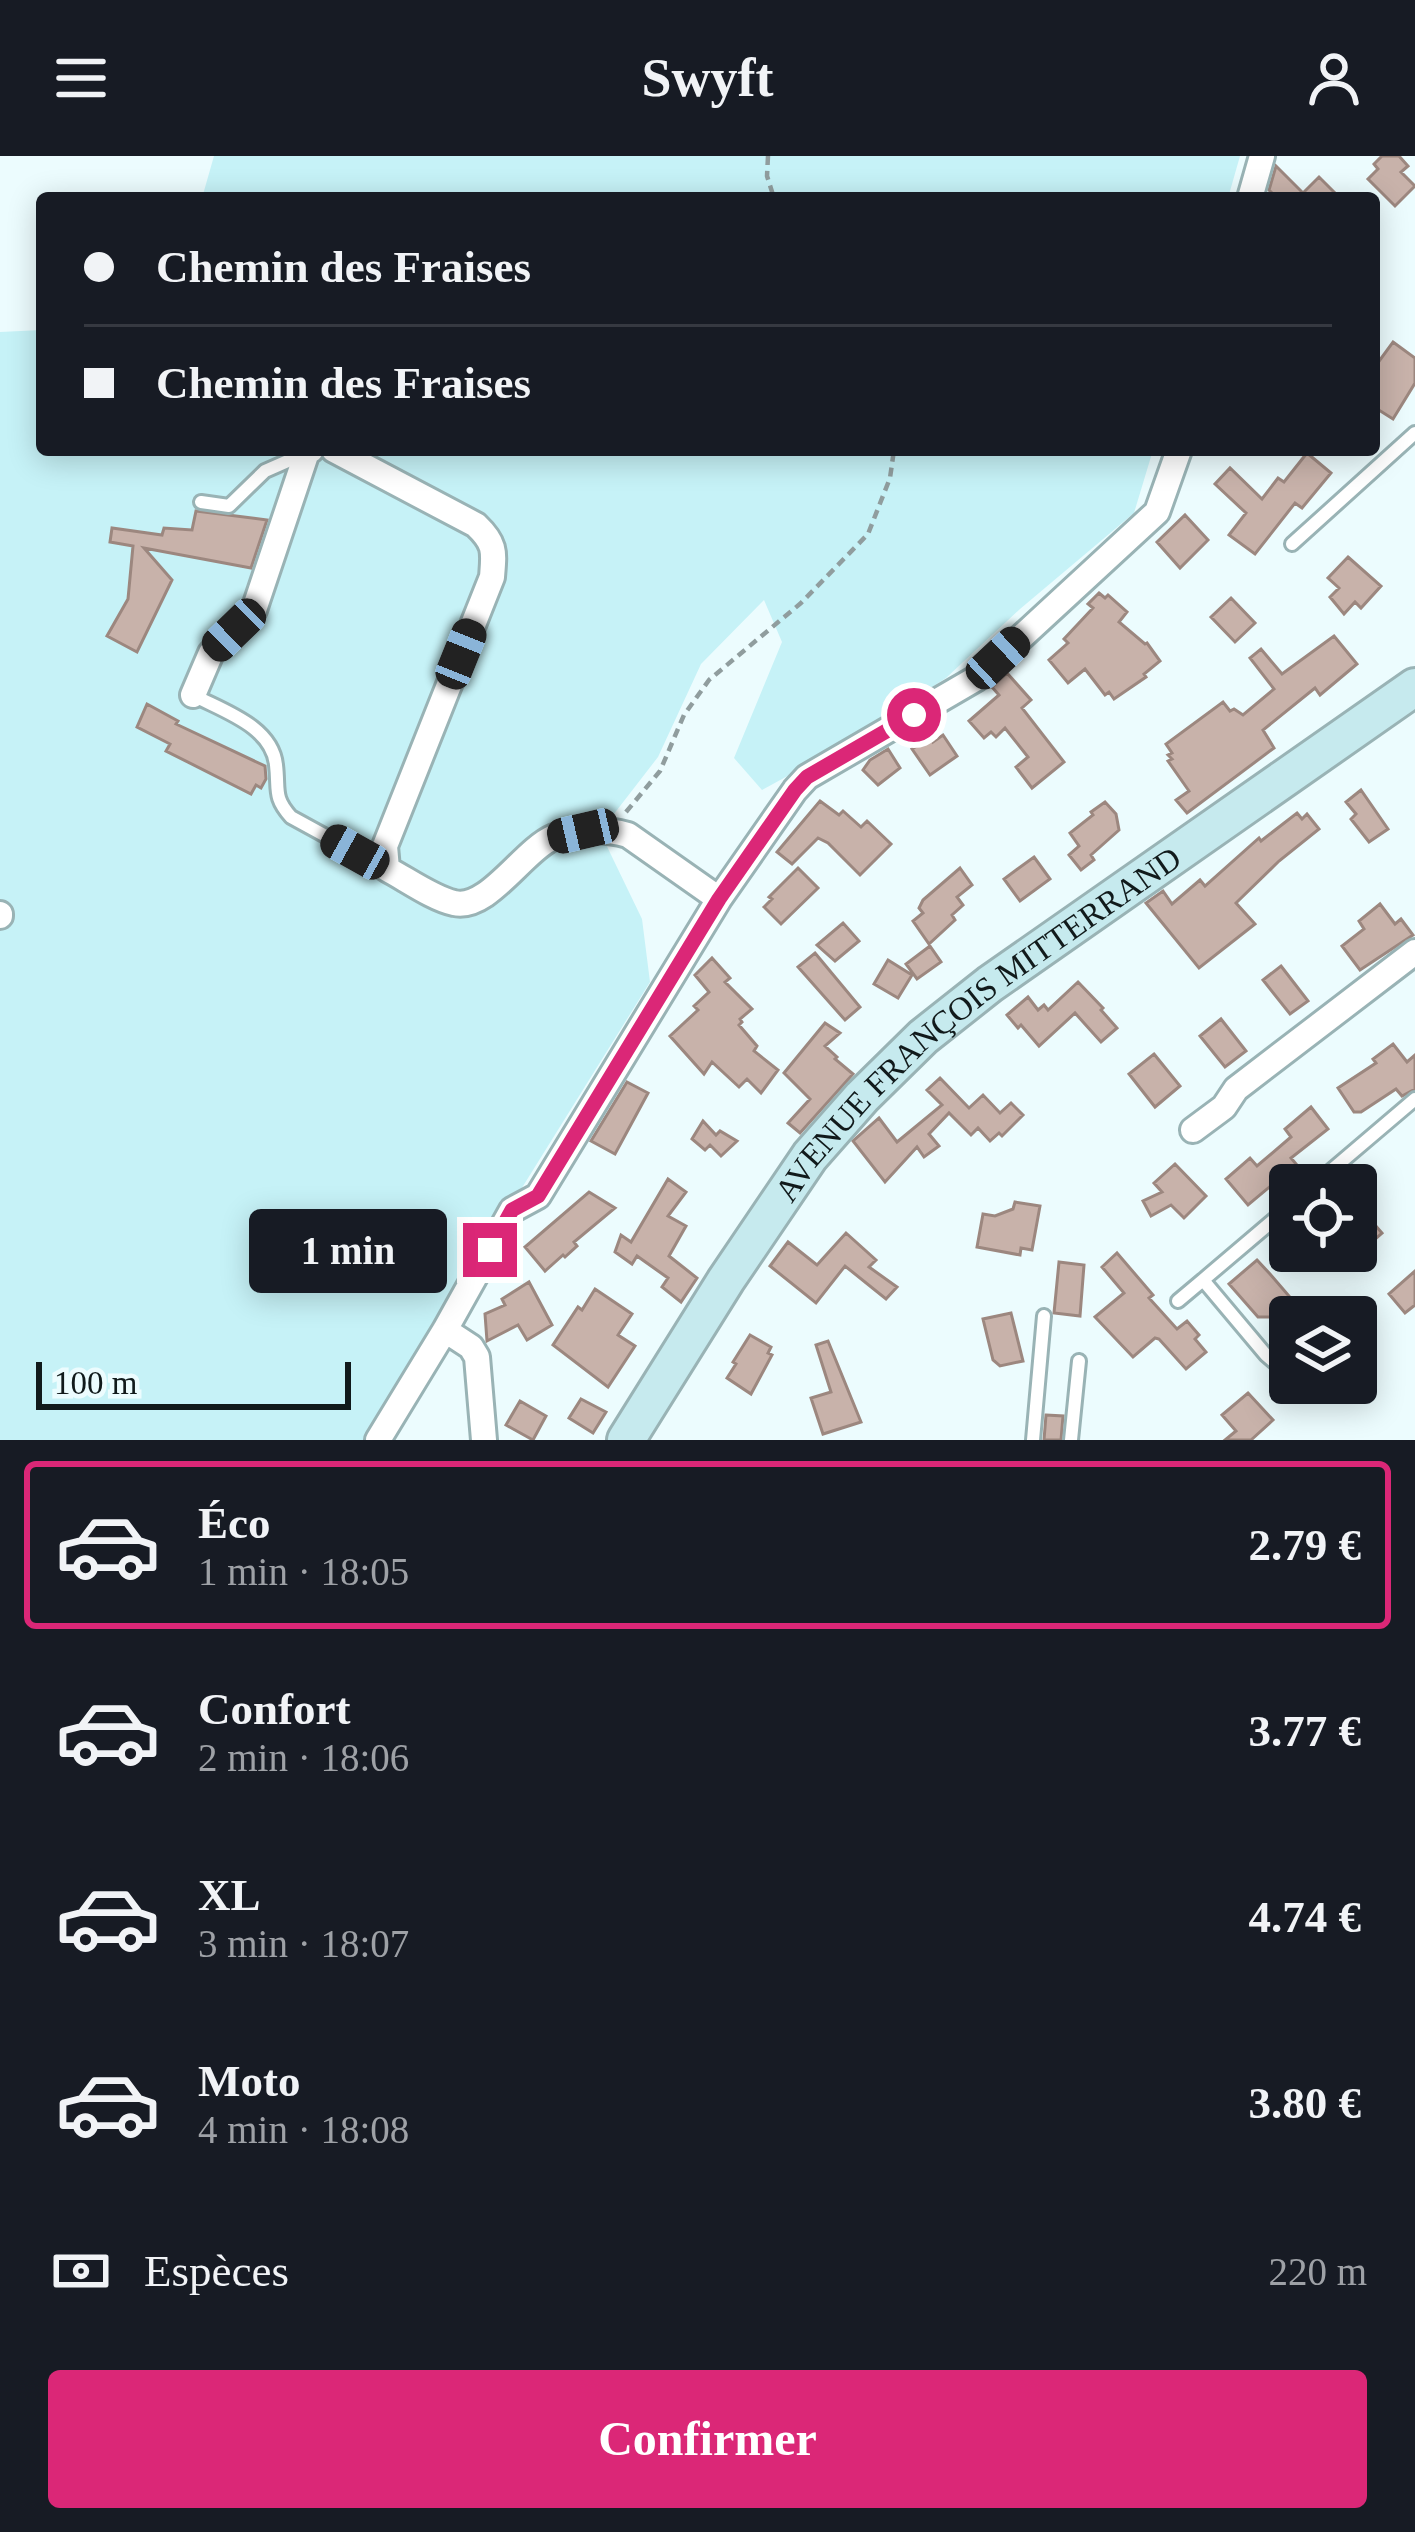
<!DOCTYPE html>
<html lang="fr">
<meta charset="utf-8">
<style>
body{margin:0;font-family:"Times New Roman",serif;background:#20242c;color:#f1f3f6;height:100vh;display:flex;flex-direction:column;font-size:45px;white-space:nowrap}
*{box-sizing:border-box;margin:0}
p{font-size:39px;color:#9ea1a6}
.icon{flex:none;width:66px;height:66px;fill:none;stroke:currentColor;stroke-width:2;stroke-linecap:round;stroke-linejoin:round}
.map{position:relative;height:1284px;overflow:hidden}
.drawer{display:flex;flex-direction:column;background:#171b24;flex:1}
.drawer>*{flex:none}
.hud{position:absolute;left:36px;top:36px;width:1344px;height:264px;border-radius:12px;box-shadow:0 6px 30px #0003;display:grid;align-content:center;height:264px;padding:0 48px;background:#171b24}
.fabs{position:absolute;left:1269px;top:1008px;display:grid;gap:24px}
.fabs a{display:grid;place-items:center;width:108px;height:108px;border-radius:12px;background:#171b24;box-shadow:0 6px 30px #0003;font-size:60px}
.scale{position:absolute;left:36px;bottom:30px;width:315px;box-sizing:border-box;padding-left:12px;border:6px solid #111a1b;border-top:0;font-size:33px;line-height:42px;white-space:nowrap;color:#111a1b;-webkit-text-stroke:9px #ecfcfe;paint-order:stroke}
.end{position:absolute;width:54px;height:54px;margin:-27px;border:15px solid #db2777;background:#fff;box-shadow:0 0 0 6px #fff}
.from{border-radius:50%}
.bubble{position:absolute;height:84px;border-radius:12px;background:#171b24;box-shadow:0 6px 30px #0003;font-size:39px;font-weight:700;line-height:84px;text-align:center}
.car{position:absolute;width:36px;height:72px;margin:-36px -18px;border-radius:15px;box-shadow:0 0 9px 3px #0007;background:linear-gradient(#222 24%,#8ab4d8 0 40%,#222 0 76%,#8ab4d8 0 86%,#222 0)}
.hud b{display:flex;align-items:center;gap:42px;height:114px;font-size:45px}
.hud b+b{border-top:3px solid #363941}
.hud i{width:30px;height:30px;background:#f1f3f6}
ul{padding:21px 0 0;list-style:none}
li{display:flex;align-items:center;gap:36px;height:168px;margin:0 24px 18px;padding:0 24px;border:6px solid transparent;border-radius:12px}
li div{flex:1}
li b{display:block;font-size:45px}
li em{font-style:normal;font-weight:700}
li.selected{border-color:#db2777}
li>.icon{width:108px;height:108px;stroke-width:1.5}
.pay{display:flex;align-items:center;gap:30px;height:132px;padding:0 48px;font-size:45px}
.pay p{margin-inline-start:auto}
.button{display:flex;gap:24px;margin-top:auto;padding:24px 48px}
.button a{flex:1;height:138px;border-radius:12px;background:#db2777;color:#fff;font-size:48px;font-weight:700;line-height:138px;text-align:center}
header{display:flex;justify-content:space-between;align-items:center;height:156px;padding:0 48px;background:#171b24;font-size:54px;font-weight:700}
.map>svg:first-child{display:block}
.green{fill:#c6f2f7}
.building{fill:#c8b2aa;stroke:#9c877f;stroke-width:3}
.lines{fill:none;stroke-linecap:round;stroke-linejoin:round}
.lane-casing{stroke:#99b3b5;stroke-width:18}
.street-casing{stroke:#99b3b5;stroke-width:30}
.secondary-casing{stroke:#99b3b5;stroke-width:42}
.path{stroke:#909d9e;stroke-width:4.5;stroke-dasharray:9 6;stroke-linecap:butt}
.lane{stroke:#fff;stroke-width:12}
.street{stroke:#fff;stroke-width:24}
.secondary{stroke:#c6eaee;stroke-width:36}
.route{stroke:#db2777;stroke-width:15}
.labels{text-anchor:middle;stroke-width:10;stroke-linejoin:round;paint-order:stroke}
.street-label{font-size:33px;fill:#111a1b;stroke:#ecfcfe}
</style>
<header><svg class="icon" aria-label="menu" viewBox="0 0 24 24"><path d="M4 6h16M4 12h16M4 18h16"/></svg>Swyft<svg class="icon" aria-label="person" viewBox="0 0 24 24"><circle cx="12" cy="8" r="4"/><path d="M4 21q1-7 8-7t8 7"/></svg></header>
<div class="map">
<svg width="1415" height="1284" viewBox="0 0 1415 1284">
<rect width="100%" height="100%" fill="#ecfcfe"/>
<path class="green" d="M 214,0 L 1240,0 L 1228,42 L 202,42 Z
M 42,174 L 42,294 L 1153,294 L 1134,357 L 1020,453 L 946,522 L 835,594 L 762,634 L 734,602 L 782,486 L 764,444 L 701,508 L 658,601 L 600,676 L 642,763 L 650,826 L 365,1284 L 0,1284 L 0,176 Z"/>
<path class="building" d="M 1382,0 L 1399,0 L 1408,10 L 1401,16 L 1415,30 L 1395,50 L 1368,23 L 1378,13 L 1374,8 Z
M 1276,10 L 1303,37 L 1319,21 L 1340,42 L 1277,42 L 1269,34 Z
M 1393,186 L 1415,202 L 1415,227 L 1393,263 L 1374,251 L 1374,212 Z
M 1307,297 L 1331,317 L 1302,352 L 1295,347 L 1255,398 L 1229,379 L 1246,357 L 1215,328 L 1230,312 L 1262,343 L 1278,322 L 1284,326 Z
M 196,355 L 267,364 L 251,412 L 144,392 L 172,424 L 137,496 L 107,480 L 128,443 L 133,390 L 110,386 L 112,372 L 162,379 L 164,372 L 192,374 Z
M 1185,359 L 1208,384 L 1180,412 L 1157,386 Z
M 1348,401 L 1381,430 L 1361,452 L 1355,446 L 1344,458 L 1330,441 L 1339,432 L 1328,422 Z
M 1099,437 L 1105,442 L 1108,439 L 1127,456 L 1119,466 L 1145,488 L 1147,487 L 1160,505 L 1144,518 L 1146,521 L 1114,543 L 1109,536 L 1105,539 L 1085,513 L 1068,527 L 1049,504 L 1068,487 L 1064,483 L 1093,452 L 1088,448 Z
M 1231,442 L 1255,467 L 1235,486 L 1211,461 Z
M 1334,480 L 1357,508 L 1320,539 L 1315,532 L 1263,574 L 1274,592 L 1187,657 L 1176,644 L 1189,635 L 1168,605 L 1172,603 L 1168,599 L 1172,597 L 1166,588 L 1223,546 L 1230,555 L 1234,553 L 1243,559 L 1274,533 L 1250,502 L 1261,493 L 1282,518 Z
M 1007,517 L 1031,544 L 1022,552 L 1064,606 L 1032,632 L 1016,611 L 1028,601 L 1005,572 L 996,581 L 991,576 L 984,582 L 969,565 L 999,539 L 992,531 Z
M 147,548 L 178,565 L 176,568 L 265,610 L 266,623 L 261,632 L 256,629 L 251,638 L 166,595 L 170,588 L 137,571 Z
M 943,579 L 957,600 L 930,619 L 912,593 L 931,581 L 933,586 Z
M 888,593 L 900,612 L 878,629 L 863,614 L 870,604 Z
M 1361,634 L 1388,673 L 1369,686 L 1351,663 L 1356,658 L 1346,646 Z
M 820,645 L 839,659 L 843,655 L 861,671 L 867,665 L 891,688 L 860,719 L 828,687 L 818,682 L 792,708 L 777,696 Z
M 1105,646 L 1116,658 L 1119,674 L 1091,699 L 1094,704 L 1081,714 L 1069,699 L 1079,690 L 1070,677 L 1093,659 L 1091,656 Z
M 1297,657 L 1302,663 L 1307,658 L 1319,673 L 1279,705 L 1236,747 L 1255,768 L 1199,812 L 1146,747 L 1163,735 L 1172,748 L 1200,724 L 1205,730 L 1259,682 L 1261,685 Z
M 1034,701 L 1050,723 L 1020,745 L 1004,723 Z
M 798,712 L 818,732 L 781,768 L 764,751 L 772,743 L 769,741 Z
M 960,712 L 972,729 L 957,741 L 963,749 L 952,759 L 955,764 L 929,788 L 913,765 L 923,757 L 919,752 L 923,744 Z
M 1380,748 L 1395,768 L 1401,763 L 1413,779 L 1360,814 L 1342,790 L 1364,773 L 1359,765 Z
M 843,767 L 859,785 L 835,805 L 817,789 Z
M 930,790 L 941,806 L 917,823 L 906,808 Z
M 815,797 L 860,851 L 845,864 L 798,811 Z
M 712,802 L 730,822 L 725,826 L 752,853 L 740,863 L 742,866 L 739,869 L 757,890 L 754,895 L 778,914 L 761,937 L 747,923 L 739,931 L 712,906 L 704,918 L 670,880 L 698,854 L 694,850 L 709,836 L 695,819 Z
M 888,804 L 912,819 L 898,842 L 874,828 Z
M 1281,810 L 1308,845 L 1290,858 L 1263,824 Z
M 1078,826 L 1103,852 L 1101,854 L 1117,872 L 1101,886 L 1075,857 L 1039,890 L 1021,869 L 1018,872 L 1007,859 L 1028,841 L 1038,854 L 1044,849 L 1048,854 Z
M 1221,863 L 1246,895 L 1225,911 L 1200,880 Z
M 825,867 L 840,877 L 825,890 L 837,901 L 835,903 L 853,918 L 800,977 L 788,967 L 810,943 L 784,917 Z
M 1393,888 L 1407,906 L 1415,899 L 1415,933 L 1402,940 L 1396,933 L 1361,956 L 1354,956 L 1338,932 L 1376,907 L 1373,903 Z
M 1154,898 L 1180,930 L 1155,951 L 1129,918 Z
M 940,922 L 969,952 L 983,939 L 1000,957 L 1011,947 L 1023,959 L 1002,980 L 999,977 L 990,985 L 978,972 L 971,979 L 949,957 L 929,978 L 939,990 L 924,1001 L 917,991 L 885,1026 L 853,985 L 879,962 L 897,986 L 942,949 L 927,934 Z
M 627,926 L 648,937 L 615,998 L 591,985 Z
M 1311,951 L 1328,973 L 1291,1002 L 1307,1021 L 1304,1029 L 1295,1029 L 1285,1018 L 1248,1049 L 1226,1023 L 1250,1002 L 1257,1010 L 1291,981 L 1285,973 Z
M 703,965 L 716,979 L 720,975 L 737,985 L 721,1000 L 710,989 L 705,994 L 692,983 Z
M 1175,1008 L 1206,1040 L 1184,1062 L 1171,1049 L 1151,1060 L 1143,1045 L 1162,1036 L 1154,1027 Z
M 668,1023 L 686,1036 L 668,1060 L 686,1070 L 669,1100 L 697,1122 L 681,1146 L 662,1131 L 668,1122 L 637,1100 L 632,1108 L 615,1096 L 621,1079 L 631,1086 Z
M 589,1036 L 615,1052 L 574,1086 L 577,1090 L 565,1101 L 563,1099 L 545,1115 L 525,1091 Z
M 1015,1046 L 1040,1050 L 1032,1094 L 1021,1092 L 1020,1099 L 977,1091 L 983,1058 L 995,1060 L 1013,1053 Z
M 1356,1047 L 1382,1077 L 1356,1100 Z
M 846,1077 L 876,1104 L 869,1111 L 897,1131 L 886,1143 L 845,1110 L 816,1147 L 770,1110 L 788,1086 L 817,1109 Z
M 1117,1097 L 1153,1139 L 1149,1142 L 1177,1173 L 1187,1165 L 1199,1179 L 1195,1183 L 1206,1196 L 1186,1213 L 1159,1183 L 1155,1182 L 1133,1201 L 1095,1161 L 1124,1137 L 1102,1111 Z
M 1257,1104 L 1270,1118 L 1307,1161 L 1258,1161 L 1229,1128 Z
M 1059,1106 L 1084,1109 L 1080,1160 L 1054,1157 Z
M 1415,1115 L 1415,1149 L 1405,1157 L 1389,1138 Z
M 529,1126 L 552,1169 L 527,1184 L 518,1169 L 487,1185 L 485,1158 L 505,1149 L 502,1143 Z
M 595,1133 L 632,1158 L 618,1179 L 635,1190 L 608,1231 L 553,1189 L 578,1151 L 582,1154 Z
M 1011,1157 L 1023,1205 L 1000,1210 L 993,1204 L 983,1163 Z
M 750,1179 L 771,1191 L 768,1197 L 772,1199 L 751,1238 L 727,1222 L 736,1208 L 733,1206 Z
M 828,1185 L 861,1266 L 823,1278 L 811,1242 L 831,1236 L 816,1189 Z
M 1248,1237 L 1273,1264 L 1251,1284 L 1225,1284 L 1236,1275 L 1222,1259 Z
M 581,1243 L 606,1256 L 593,1277 L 569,1262 Z
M 520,1245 L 546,1260 L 533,1284 L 506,1269 Z
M 1046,1259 L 1063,1260 L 1061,1284 L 1044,1284 Z"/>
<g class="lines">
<g class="lane-casing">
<path id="lane" d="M 201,346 L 229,350 L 265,315 L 306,297
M 1292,388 L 1415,277
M 193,539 C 223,555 272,570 276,609 C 279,634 273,641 291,661 L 386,713
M 1314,1029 L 1415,943
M 1178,1145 L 1203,1124
M 1287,1217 L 1266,1199 L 1203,1124 L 1290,1050
M 1033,1284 L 1044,1160
M 1071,1284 L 1079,1205"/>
</g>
<g class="street-casing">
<path id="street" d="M 1250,42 L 1262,0
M 334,294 L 476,369 C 496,388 494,396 492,421 L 385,690 L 387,713 C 406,723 434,743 454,747 C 488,755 523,694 554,681 C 575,672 606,673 628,679 L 719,743
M 193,539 L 211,497 L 254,454 L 307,296 L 311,294
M 0,758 L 0,760
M 1193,974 L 1224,951 L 1236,933 L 1415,796
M 445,1174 L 471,1191 L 477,1201 L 484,1284
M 378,1284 L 445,1174 L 512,1054 L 538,1040 L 719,743 L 795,634 L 807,621 L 977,522 L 1157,356 L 1179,294"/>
</g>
<g class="secondary-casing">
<g id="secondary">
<path id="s1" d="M 626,1284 L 726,1124 L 810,1000 L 862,941 L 923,881 L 990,828 L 1415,531"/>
</g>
</g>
<path class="path" d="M 768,0 L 767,20 L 774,42
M 626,656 L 660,615 L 684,559 L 709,524 L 801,447 L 868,378 L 890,322 L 894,294"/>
<use href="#lane" class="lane"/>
<use href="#street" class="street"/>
<use href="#secondary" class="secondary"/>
</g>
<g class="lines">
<path class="route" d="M 490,1094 L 512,1054 L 538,1040 L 719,743 L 795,634 L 807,621 L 914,559"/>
</g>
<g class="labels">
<g class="street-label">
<text dy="12" stroke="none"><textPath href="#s1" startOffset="552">AVENUE FRANÇOIS MITTERRAND</textPath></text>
</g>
</g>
</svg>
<div class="fabs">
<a><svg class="icon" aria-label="locate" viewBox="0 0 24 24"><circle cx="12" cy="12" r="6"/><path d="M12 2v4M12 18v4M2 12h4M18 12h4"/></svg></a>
<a><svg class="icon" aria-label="layers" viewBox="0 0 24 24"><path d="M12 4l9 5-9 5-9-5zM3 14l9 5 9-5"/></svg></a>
</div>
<div class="scale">100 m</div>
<i class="end from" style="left:914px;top:559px"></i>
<i class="end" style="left:490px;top:1094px"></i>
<div class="bubble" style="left:249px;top:1053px;width:198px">1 min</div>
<i class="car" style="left:234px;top:474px;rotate:226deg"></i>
<i class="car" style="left:461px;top:498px;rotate:22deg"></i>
<i class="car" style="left:998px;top:502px;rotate:47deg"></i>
<i class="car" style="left:583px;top:675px;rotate:257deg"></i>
<i class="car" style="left:355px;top:696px;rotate:299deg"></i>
<div class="hud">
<b><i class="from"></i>Chemin des Fraises</b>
<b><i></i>Chemin des Fraises</b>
</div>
</div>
<section class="drawer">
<ul>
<li class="selected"><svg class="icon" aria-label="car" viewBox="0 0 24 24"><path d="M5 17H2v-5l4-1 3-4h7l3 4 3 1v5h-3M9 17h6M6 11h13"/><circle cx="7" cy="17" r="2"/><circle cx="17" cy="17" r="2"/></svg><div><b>Éco</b><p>1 min · 18:05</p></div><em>2.79 €</em></li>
<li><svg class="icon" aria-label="car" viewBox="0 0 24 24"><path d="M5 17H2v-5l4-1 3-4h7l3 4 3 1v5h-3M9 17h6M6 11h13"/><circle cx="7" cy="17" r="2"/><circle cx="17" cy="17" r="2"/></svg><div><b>Confort</b><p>2 min · 18:06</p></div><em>3.77 €</em></li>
<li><svg class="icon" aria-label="car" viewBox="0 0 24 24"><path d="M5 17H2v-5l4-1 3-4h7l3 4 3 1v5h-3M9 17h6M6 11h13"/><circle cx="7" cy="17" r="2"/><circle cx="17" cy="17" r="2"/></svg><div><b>XL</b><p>3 min · 18:07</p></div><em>4.74 €</em></li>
<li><svg class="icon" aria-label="car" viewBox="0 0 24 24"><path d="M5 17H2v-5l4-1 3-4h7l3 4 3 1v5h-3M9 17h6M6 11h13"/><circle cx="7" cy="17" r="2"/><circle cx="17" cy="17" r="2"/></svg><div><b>Moto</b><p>4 min · 18:08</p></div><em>3.80 €</em></li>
</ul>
<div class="pay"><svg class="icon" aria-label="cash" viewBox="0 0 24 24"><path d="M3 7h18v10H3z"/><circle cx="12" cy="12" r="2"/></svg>Espèces<p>220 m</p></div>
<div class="button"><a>Confirmer</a></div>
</section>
